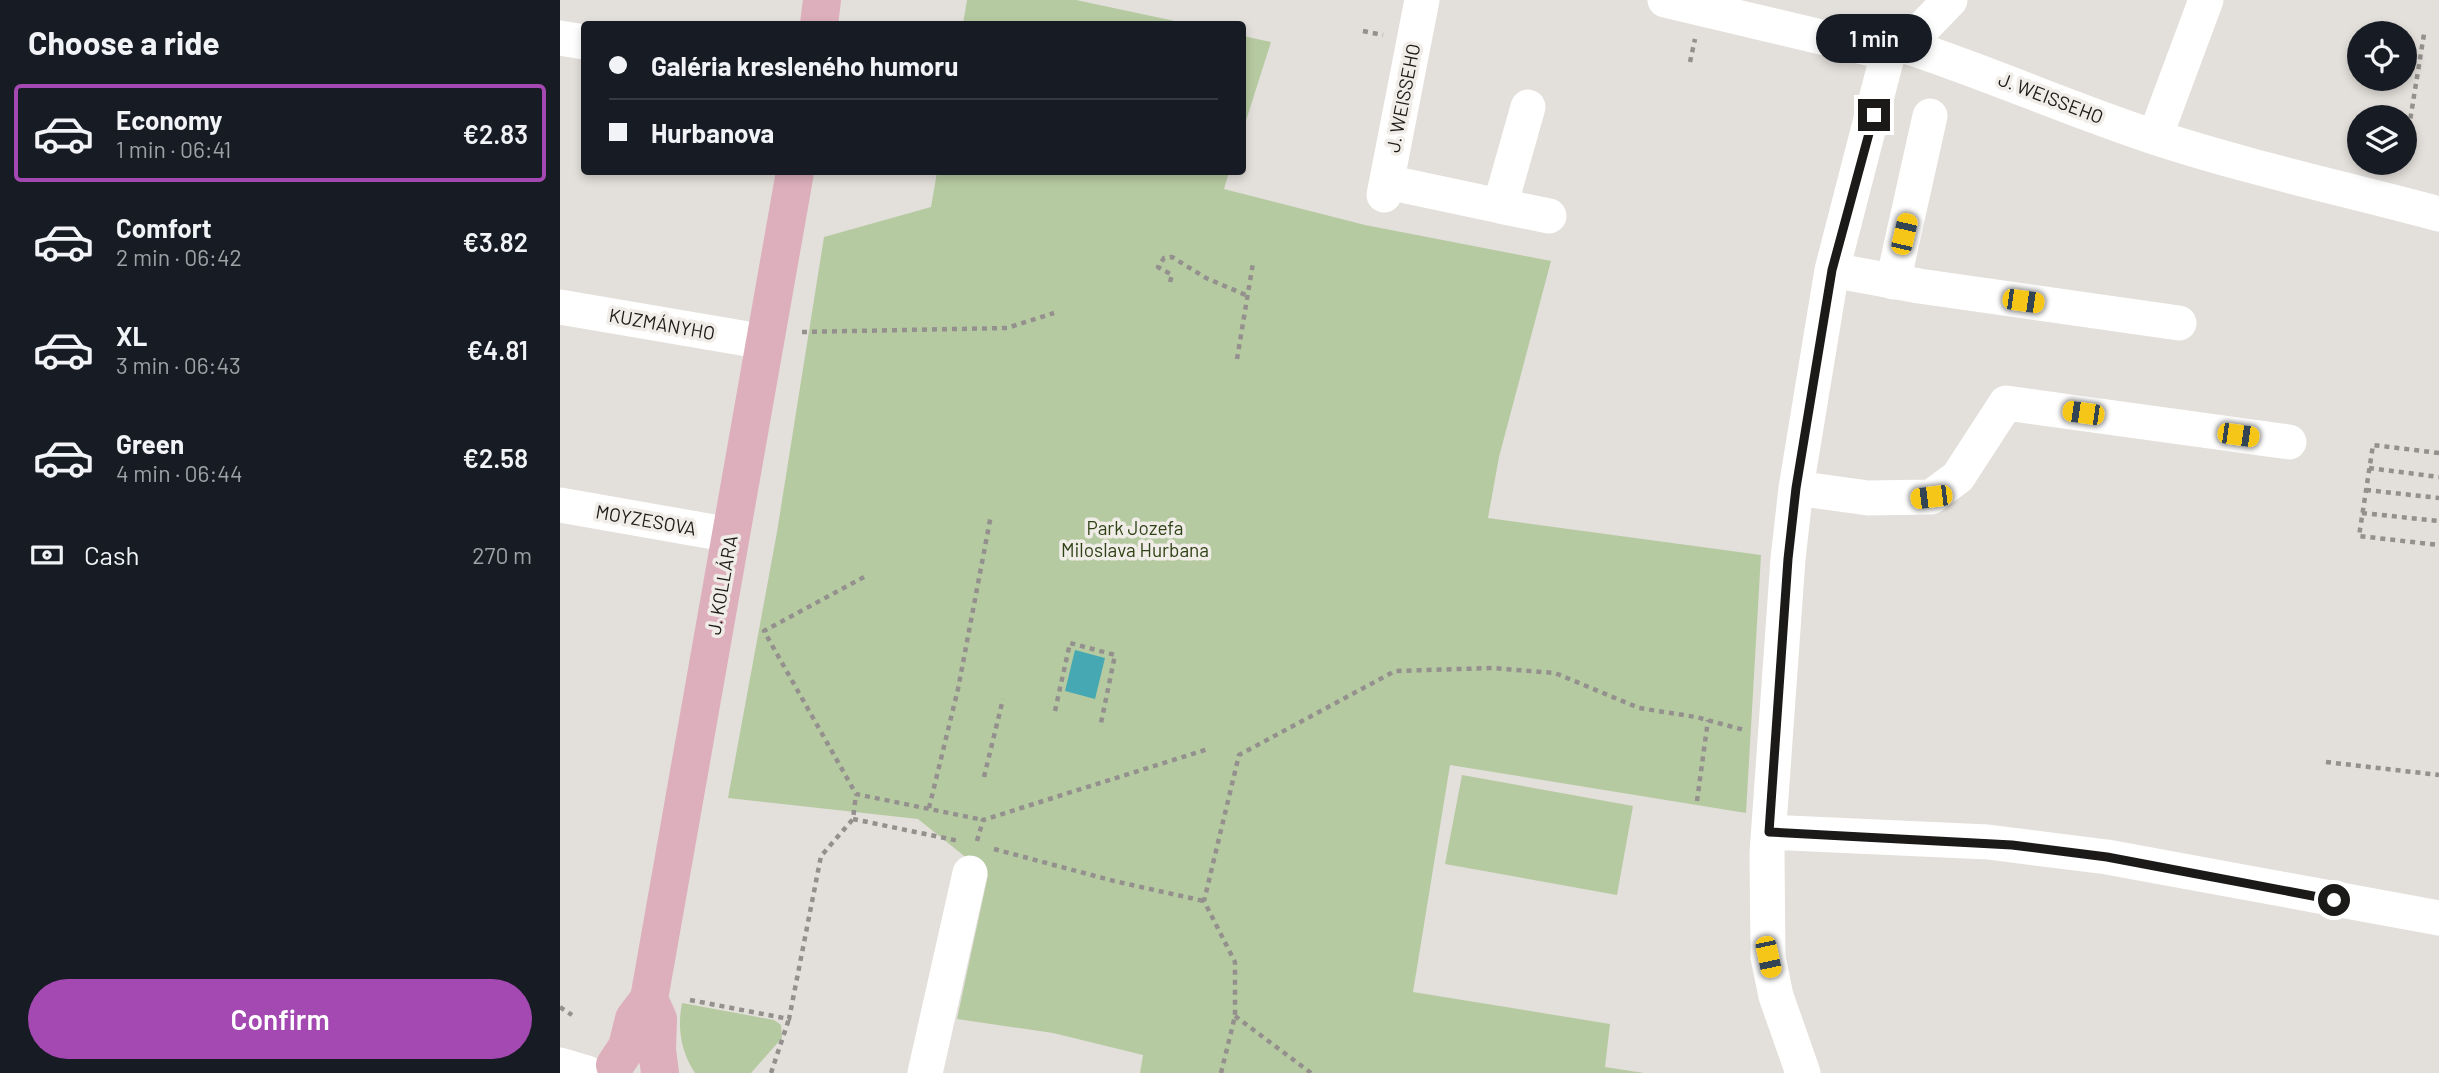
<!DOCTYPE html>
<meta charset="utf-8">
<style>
body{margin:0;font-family:Barlow,sans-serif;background:#242831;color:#f1f3f6;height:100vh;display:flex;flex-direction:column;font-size:26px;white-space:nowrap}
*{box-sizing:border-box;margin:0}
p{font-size:23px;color:#9ea1a6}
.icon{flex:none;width:38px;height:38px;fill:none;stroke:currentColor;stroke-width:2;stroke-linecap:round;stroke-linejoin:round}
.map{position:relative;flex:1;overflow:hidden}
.drawer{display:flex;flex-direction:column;background:#171b24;width:560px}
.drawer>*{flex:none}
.hud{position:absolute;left:21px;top:21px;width:665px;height:154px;border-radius:7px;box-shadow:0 4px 10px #0003;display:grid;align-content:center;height:154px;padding:0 28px;background:#171b24}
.controls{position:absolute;left:1787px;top:21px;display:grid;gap:14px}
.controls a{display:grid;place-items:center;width:70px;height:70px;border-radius:50%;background:#171b24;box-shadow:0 4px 10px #0003;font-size:35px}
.end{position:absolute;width:32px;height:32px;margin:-16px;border:9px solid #1b1a18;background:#fff;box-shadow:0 0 0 4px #fff}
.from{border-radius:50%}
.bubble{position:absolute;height:49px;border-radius:24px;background:#171b24;box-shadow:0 4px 10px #0003;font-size:23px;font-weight:600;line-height:49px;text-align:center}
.car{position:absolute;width:21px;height:42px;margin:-21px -10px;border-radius:9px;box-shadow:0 0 5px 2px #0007;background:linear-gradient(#f5c518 24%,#345 0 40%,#f5c518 0 76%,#345 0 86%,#f5c518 0)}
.hud b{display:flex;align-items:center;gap:24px;height:66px;font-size:26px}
.hud b+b{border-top:2px solid #363941}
.hud i{width:18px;height:18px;background:#f1f3f6}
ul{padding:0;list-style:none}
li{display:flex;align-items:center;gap:21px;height:98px;margin:0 14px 10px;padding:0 14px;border:4px solid transparent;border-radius:7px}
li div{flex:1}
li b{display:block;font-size:26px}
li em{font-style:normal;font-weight:600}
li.on{border-color:#a448b2}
li>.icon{width:63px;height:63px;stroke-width:1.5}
h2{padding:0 28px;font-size:32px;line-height:84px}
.pay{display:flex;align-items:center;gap:18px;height:77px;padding:0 28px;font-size:26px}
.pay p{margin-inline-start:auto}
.primary-button{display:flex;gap:14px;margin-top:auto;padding:14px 28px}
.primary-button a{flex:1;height:80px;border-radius:42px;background:#a448b2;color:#fff;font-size:28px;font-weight:600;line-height:80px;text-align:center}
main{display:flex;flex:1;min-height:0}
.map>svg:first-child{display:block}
.green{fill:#b6caa2}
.water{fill:#46a8b3}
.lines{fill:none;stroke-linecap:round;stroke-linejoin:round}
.path{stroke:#93908d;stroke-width:4.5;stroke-dasharray:5 5;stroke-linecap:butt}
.minor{stroke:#fff;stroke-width:35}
.major{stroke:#ddafbc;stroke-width:38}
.route{stroke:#1b1a18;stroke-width:9}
.labels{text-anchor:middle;stroke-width:7;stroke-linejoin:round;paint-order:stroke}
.street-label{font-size:19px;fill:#1b1a18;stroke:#f0ece7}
.park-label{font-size:19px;fill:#2f4215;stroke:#f0ece7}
</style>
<main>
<section class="drawer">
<h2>Choose a ride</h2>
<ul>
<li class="on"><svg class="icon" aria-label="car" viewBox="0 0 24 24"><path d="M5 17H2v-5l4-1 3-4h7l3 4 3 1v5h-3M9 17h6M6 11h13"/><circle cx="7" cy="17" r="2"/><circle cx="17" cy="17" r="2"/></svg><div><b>Economy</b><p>1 min · 06:41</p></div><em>€2.83</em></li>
<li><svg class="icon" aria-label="car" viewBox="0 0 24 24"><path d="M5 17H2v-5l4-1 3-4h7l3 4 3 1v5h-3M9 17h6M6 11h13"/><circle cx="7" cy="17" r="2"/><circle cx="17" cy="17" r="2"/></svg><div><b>Comfort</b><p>2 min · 06:42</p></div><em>€3.82</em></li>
<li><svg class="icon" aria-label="car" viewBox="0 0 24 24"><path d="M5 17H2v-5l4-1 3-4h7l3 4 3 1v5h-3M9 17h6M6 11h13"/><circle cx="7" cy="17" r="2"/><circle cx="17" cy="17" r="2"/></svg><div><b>XL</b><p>3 min · 06:43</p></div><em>€4.81</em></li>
<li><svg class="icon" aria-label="car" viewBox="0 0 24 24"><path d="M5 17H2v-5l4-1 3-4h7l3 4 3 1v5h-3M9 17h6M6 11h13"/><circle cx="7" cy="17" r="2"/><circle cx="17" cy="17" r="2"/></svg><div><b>Green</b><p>4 min · 06:44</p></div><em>€2.58</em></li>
</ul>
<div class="pay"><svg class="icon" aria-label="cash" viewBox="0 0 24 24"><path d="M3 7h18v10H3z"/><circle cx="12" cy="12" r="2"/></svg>Cash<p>270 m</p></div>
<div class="primary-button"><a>Confirm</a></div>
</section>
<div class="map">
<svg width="1879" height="1073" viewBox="0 0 1879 1073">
<rect width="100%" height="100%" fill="#e3dfda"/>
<path class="green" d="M 407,0 L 516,0 L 629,24 L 403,24 Z
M 683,36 L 711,42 L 683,130 L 682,36 Z
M 377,172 L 669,172 L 664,189 L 805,225 L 991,261 L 939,457 L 928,518 L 1201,555 L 1186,813 L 890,765 L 853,992 L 1050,1024 L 1045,1067 L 1084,1073 L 580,1073 L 583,1055 L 493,1033 L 397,1019 L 428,875 L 358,819 L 168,798 L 217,532 L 264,237 L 371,207 Z
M 902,775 L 1073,806 L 1057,895 L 885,864 Z
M 122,1003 L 214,1020 L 221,1025 L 222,1038 L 191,1073 L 135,1073 C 121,1052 117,1028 122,1003 Z"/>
<path class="water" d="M 515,650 L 545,658 L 535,699 L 505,691 Z"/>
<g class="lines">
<path class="path" d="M 803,31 L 823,35
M 1130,62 L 1135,39
M 1844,158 L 1864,34
M 610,282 L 612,275 L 598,267 L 604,258 L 612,257 L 646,278 L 688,296
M 242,332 L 447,328 L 494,313
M 677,359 L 693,263
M 1879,453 L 1813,445 L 1799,536 L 1879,545
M 1809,468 L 1879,477
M 1806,490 L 1879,498
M 1802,513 L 1879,521
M 304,577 L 204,631 L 296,794 L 423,820
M 495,711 L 510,643 L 555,655 L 541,723
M 1766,762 L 1879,775
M 424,777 L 443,699
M 1137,801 L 1148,720
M 369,808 L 398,689 L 431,515
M 293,819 L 399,841
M 417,841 L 423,820 L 648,749
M 434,849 L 554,881 L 644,901
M 130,1000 L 229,1019 L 261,856 L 293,819 L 296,794
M 0,1007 L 12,1015
M 675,1016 L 751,1073
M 211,1073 L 229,1019
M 661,1073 L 675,1016 L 675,962 L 644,901 L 679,755 L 835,671 L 932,668 L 995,673 L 1079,708 L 1136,717 L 1184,730"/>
<path class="minor" d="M 1105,0 L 1328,53 L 1362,29 L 1390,0
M 0,38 L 24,42
M 1343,45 C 1429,73 1511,110 1597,138 C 1690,168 1785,189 1879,214
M 1595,137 L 1646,0
M 827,182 L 940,206 L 968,107
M 824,195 L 862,0
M 940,206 L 989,216
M 1272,270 L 1359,286 L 1619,323
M 1333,282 L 1370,116
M 0,307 L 205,342
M 1236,488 L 1308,498 L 1371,497 L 1398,477 L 1446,403 L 1729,442
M 0,505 L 171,535
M 1209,832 L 1428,842 L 1547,857 L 1879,918
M 0,1065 L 27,1073
M 365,1073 L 410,873
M 1243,1073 L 1216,996 L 1208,957 L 1207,853 L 1228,559 L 1236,488 L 1272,270 L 1328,53"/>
<path class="major" d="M 259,24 L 262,0
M 89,999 L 98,1019 L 97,1050 L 100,1073
M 55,1065 L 67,1047 L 74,1019 L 89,999 L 235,172"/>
</g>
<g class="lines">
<path class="route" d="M 1314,115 L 1272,270 L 1236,488 L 1228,559 L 1209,832 L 1452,845 L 1547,857 L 1774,900"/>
</g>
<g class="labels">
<g class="street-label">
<text transform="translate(843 98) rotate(-79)" y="7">J. WEISSEHO</text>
<text transform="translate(1491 98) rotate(21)" y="7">J. WEISSEHO</text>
<text transform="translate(102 324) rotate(10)" y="7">KUZMÁNYHO</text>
<text transform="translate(86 520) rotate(10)" y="7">MOYZESOVA</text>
<text transform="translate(162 585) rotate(-80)" y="7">J. KOLLÁRA</text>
</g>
<g class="park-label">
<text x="575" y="535">Park Jozefa<tspan x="575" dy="22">Miloslava Hurbana</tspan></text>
</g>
</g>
</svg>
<div class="controls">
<a><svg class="icon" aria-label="locate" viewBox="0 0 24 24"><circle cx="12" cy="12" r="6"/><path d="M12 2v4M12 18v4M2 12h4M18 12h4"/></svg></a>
<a><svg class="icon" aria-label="layers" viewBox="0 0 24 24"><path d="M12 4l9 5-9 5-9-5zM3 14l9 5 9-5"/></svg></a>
</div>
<i class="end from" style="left:1774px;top:900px"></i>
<i class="end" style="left:1314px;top:115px"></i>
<div class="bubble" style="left:1256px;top:14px;width:116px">1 min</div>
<i class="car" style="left:1344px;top:234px;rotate:13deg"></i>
<i class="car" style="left:1463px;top:301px;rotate:98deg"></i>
<i class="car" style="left:1523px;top:413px;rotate:278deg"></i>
<i class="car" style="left:1678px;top:435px;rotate:98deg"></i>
<i class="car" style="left:1371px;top:497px;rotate:263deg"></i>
<i class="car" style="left:1208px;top:957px;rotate:168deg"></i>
<div class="hud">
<b><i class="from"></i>Galéria kresleného humoru</b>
<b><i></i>Hurbanova</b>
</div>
</div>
</main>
